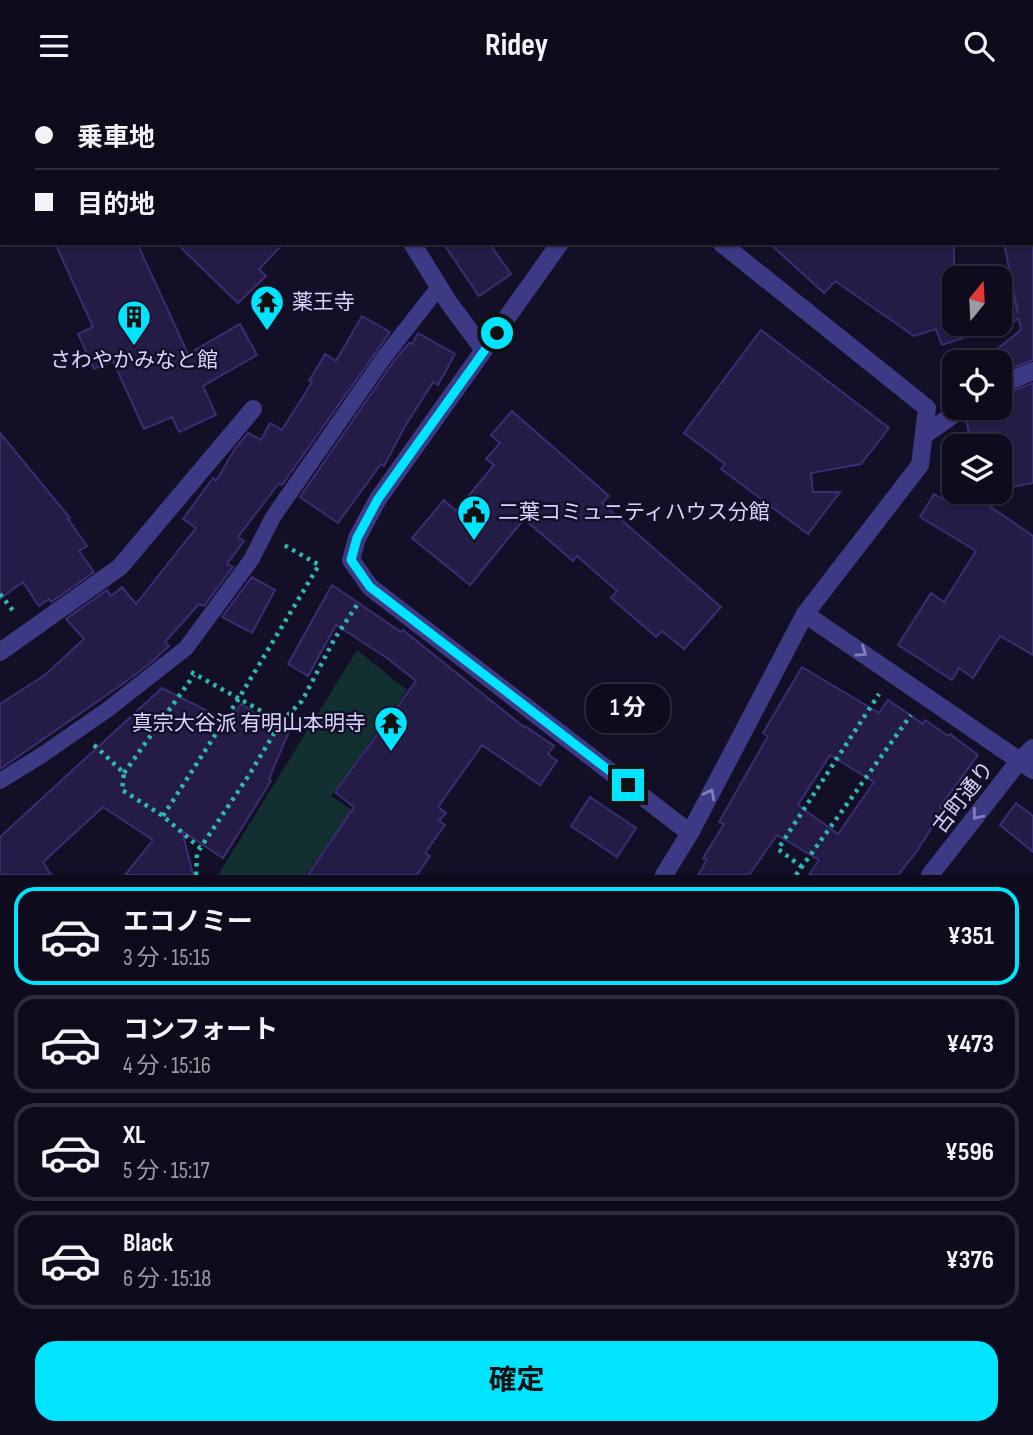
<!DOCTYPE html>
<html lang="ja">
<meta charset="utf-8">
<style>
body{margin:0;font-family:"Sofia Sans Condensed","Noto Sans JP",sans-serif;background:#1c1929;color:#f1f3f6;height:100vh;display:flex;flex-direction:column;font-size:26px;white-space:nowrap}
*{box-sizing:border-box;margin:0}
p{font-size:23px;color:#9b9ba3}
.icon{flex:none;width:38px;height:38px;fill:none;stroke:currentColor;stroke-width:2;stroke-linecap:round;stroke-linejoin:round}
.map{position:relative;height:784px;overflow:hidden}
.panel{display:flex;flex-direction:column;background:#0e0b1c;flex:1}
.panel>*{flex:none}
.guide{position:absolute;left:0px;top:0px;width:1034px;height:154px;box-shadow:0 2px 5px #0004,0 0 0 2px #2e2b3b;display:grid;align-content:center;height:154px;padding:0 35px;background:#0e0b1c}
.needle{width:46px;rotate:18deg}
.tools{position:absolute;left:942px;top:175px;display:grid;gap:14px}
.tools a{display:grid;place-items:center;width:70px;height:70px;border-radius:14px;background:#0e0b1c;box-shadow:0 2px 5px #0004,0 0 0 2px #2e2b3b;font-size:35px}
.end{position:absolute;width:32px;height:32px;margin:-16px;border:9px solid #00e5ff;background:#111;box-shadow:0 0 0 4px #111}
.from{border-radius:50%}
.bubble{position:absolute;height:49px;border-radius:21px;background:#0e0b1c;box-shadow:0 2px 5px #0004,0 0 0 2px #2e2b3b;font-size:23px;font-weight:700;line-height:49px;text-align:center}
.guide b{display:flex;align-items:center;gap:24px;height:66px;font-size:26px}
.guide b+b{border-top:2px solid #2e2b3b}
.guide i{width:18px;height:18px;background:#f1f3f6}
ul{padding:12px 0 0;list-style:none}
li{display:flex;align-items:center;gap:21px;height:98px;margin:0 14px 10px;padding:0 21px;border:4px solid #2e2b3b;border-radius:21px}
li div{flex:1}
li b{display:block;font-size:26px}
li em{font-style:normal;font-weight:700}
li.active{border-color:#00e5ff}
li>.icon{width:63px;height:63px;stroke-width:1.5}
.cta{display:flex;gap:14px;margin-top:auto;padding:14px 35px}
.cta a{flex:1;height:80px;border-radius:21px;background:#00e5ff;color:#111;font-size:28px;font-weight:700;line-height:80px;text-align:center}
header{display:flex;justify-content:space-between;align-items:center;height:91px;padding:0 35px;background:#0e0b1c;font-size:32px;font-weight:700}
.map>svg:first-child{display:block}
.green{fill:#12302f}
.building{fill:#241b47;stroke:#3b2d73;stroke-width:2;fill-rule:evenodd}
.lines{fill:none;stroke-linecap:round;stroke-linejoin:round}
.path{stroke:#2fb8b0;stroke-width:4.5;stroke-dasharray:3.5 5;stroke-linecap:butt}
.service{stroke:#3d3a85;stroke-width:16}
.minor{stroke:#3d3a85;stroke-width:18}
.tertiary{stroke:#3d3a85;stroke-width:18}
.oneway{stroke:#837fbc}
.route{stroke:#00e5ff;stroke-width:9}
.labels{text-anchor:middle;stroke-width:5;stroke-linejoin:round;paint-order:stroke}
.poi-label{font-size:21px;fill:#d9d4ff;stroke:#130f26;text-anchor:start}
.street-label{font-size:21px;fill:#d9d4ff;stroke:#130f26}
</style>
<header><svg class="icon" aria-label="menu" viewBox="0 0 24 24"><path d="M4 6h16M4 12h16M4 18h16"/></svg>Ridey<svg class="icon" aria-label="search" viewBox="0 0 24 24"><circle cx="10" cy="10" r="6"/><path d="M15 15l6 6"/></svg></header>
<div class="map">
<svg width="1033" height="784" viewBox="0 0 1033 784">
<rect width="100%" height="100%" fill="#130f26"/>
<path class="green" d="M 357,559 L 407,599 L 331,705 L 352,719 L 306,784 L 218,784 Z"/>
<path class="building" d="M 55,152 L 137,152 L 188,263 L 240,233 L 257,264 L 203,295 L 216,324 L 179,341 L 172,326 L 144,338 L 113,270 L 94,278 L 78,243 L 93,236 Z
M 176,152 L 284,152 L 259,178 L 266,185 L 238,212 Z
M 443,152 L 489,152 L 511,183 L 479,205 Z
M 769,152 L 954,152 L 954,233 L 999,233 L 999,215 L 1015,211 L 1018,222 L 1004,152 L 1033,152 L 1033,269 L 999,282 L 999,271 L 981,271 L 1021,239 L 1019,228 L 942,254 L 936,238 L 914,245 L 835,190 L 824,202 Z
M 362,225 L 390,241 L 282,394 L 279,392 L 238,446 L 244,450 L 227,473 L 233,476 L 204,515 L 199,513 L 165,551 L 169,555 L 153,570 L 124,592 L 0,678 L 0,613 L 45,584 L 84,548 L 66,528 L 107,499 L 111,505 L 122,496 L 136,513 L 196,437 L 183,428 L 213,387 L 216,390 L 236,356 L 248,342 L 261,349 L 270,332 L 282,339 L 312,291 L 309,290 L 325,263 L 336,270 Z
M 761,239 L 889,337 L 861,373 L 811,382 L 813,401 L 840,401 L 808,443 L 721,378 L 725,373 L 684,342 Z
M 418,242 L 455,263 L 438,294 L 433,291 L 404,337 L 384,375 L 381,373 L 338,432 L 300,406 L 393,271 L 409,252 L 412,253 Z
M 1033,292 L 1033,392 L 1011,396 L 1002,349 L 985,352 L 984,345 L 970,348 L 967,333 L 965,330 L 973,322 L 974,317 L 999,317 L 999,305 Z
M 512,320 L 609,405 L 602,412 L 721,516 L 684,558 L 662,540 L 656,546 L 611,507 L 617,500 L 577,465 L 573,470 L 524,428 L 470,494 L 412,447 L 444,409 L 456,420 L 494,374 L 486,368 L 500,352 L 491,344 Z
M 0,342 L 70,427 L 68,428 L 87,455 L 79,460 L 94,481 L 51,511 L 49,508 L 39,515 L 23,491 L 0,508 Z
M 956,401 L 969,401 L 1033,445 L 1033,564 L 1000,545 L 973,587 L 959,577 L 952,589 L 898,554 L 931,502 L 944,511 L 976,460 L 920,426 L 934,403 L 950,412 Z
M 252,486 L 275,499 L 252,542 L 222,526 Z
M 332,494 L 401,541 L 403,539 L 524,636 L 525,635 L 554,655 L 548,663 L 557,670 L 540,694 L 482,654 L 438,716 L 446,722 L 439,730 L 445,734 L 425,762 L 430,765 L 417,784 L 308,784 L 354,716 L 335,701 L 416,590 L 387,567 L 336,534 L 308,585 L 288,573 Z
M 802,576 L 879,622 L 888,609 L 923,633 L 925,629 L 948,645 L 950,643 L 978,664 L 940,716 L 943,719 L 917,760 L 898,784 L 809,784 L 819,769 L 777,744 L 749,784 L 698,784 L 707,769 L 703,767 L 724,733 L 719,731 L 768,645 L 763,642 ZM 830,664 L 874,691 L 838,743 L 798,714 Z
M 162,597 L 229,631 L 241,613 L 266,629 L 290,638 L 269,688 L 271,690 L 223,767 L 182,740 L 193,784 L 125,784 L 153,749 L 103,716 L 43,771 L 51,784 L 0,784 L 0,746 Z
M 590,706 L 636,737 L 617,766 L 571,735 Z
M 1016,712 L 1033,725 L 1033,761 L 1000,734 Z"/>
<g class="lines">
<path class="path" d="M 530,0 L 531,2
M 1032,23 L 1033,24
M 0,503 L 14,521
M 191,581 L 281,631
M 94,654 L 124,682 L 122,699 L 163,725 L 200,757
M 124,682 L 194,584
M 163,725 L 239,607 L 319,474 L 284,454
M 802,776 L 778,758 L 879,603
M 196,784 L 197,762 L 249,684 L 281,631 L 302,610 L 335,547 L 357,514
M 796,784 L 911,624"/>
<path class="service" d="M 0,690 L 42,664 L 107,619 L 186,557 L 251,469 L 273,426 L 385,265 L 439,196"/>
<path class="minor" d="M 314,0 L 315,2
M 55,2 L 59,0
M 690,2 L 692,0
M 0,25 L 2,25
M 412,152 L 449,212 L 484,259
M 560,152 L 378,408 L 357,447 L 351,469 L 370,496 L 690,742
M 999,294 L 1033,280
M 924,344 L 963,317
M 0,561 L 120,476 L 253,318
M 664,784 L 690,742 L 805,523 L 1033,679
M 930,784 L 1019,670 L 1033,657"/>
<path class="tertiary" d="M 721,152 L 927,317 L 920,374 L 805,523"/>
</g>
<defs><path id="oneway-chevron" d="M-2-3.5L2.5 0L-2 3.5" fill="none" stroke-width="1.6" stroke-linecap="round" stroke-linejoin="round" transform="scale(1.75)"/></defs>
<g class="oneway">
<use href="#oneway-chevron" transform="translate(862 561) rotate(34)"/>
<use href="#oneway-chevron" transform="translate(710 703) rotate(-62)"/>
<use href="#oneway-chevron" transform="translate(977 724) rotate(128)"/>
</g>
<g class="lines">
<path class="route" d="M 497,242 L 378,408 L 357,447 L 351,469 L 370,496 L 628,694"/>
</g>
<defs>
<g id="temple-pin" transform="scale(1.75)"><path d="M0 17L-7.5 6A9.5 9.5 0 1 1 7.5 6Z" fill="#00e5ff" stroke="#130f26"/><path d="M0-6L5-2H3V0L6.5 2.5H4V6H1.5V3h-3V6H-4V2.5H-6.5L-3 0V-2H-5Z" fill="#111"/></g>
<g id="building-pin" transform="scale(1.75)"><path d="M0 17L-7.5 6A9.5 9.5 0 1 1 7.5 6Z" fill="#00e5ff" stroke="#130f26"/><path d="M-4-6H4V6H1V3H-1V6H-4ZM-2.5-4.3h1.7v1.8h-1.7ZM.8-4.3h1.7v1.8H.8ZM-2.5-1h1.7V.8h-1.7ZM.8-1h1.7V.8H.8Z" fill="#111"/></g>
<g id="civic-pin" transform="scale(1.75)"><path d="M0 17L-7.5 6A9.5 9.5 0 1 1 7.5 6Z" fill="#00e5ff" stroke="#130f26"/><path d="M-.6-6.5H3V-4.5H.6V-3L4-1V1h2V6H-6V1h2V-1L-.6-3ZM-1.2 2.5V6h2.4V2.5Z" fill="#111"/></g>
</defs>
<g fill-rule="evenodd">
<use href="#temple-pin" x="267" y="211"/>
<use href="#building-pin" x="134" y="226"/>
<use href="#civic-pin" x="474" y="421"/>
<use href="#temple-pin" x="391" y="632"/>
</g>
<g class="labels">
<g class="poi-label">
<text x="292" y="218">薬王寺</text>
<text x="134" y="276" text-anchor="middle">さわやかみなと館</text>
<text x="498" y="428">二葉コミュニティハウス分館</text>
<text x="366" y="639" text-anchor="end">真宗大谷派 有明山本明寺</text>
</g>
<g class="street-label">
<text transform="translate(963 706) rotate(-52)" y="7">古町通り</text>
</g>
</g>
</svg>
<div class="tools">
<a><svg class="needle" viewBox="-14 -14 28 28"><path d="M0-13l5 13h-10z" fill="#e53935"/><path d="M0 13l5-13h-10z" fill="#9b9ba3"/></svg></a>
<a><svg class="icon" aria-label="locate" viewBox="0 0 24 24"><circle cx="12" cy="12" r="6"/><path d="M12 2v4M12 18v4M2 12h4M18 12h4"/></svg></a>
<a><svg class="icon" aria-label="layers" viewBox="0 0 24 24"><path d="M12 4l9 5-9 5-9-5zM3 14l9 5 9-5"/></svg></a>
</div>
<i class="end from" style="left:497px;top:242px"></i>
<i class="end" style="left:628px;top:694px"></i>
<div class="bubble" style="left:586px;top:593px;width:84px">1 分</div>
<div class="guide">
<b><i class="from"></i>乗車地</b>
<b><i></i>目的地</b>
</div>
</div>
<section class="panel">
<ul>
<li class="active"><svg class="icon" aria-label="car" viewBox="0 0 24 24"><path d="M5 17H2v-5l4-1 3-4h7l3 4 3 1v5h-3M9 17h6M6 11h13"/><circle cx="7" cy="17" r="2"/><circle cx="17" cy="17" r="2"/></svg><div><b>エコノミー</b><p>3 分 · 15:15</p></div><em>¥351</em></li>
<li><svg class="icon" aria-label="car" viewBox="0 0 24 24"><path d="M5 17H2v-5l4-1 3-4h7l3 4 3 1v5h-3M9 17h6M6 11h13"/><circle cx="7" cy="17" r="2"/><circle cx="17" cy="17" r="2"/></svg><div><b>コンフォート</b><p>4 分 · 15:16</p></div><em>¥473</em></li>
<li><svg class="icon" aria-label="car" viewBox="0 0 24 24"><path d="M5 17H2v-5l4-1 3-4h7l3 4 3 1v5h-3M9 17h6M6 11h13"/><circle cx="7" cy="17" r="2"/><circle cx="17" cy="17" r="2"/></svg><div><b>XL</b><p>5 分 · 15:17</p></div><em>¥596</em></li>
<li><svg class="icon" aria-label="car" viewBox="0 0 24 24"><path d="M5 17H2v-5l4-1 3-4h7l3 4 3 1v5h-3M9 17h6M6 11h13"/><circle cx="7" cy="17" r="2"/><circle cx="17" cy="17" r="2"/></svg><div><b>Black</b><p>6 分 · 15:18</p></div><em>¥376</em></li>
</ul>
<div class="cta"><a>確定</a></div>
</section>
